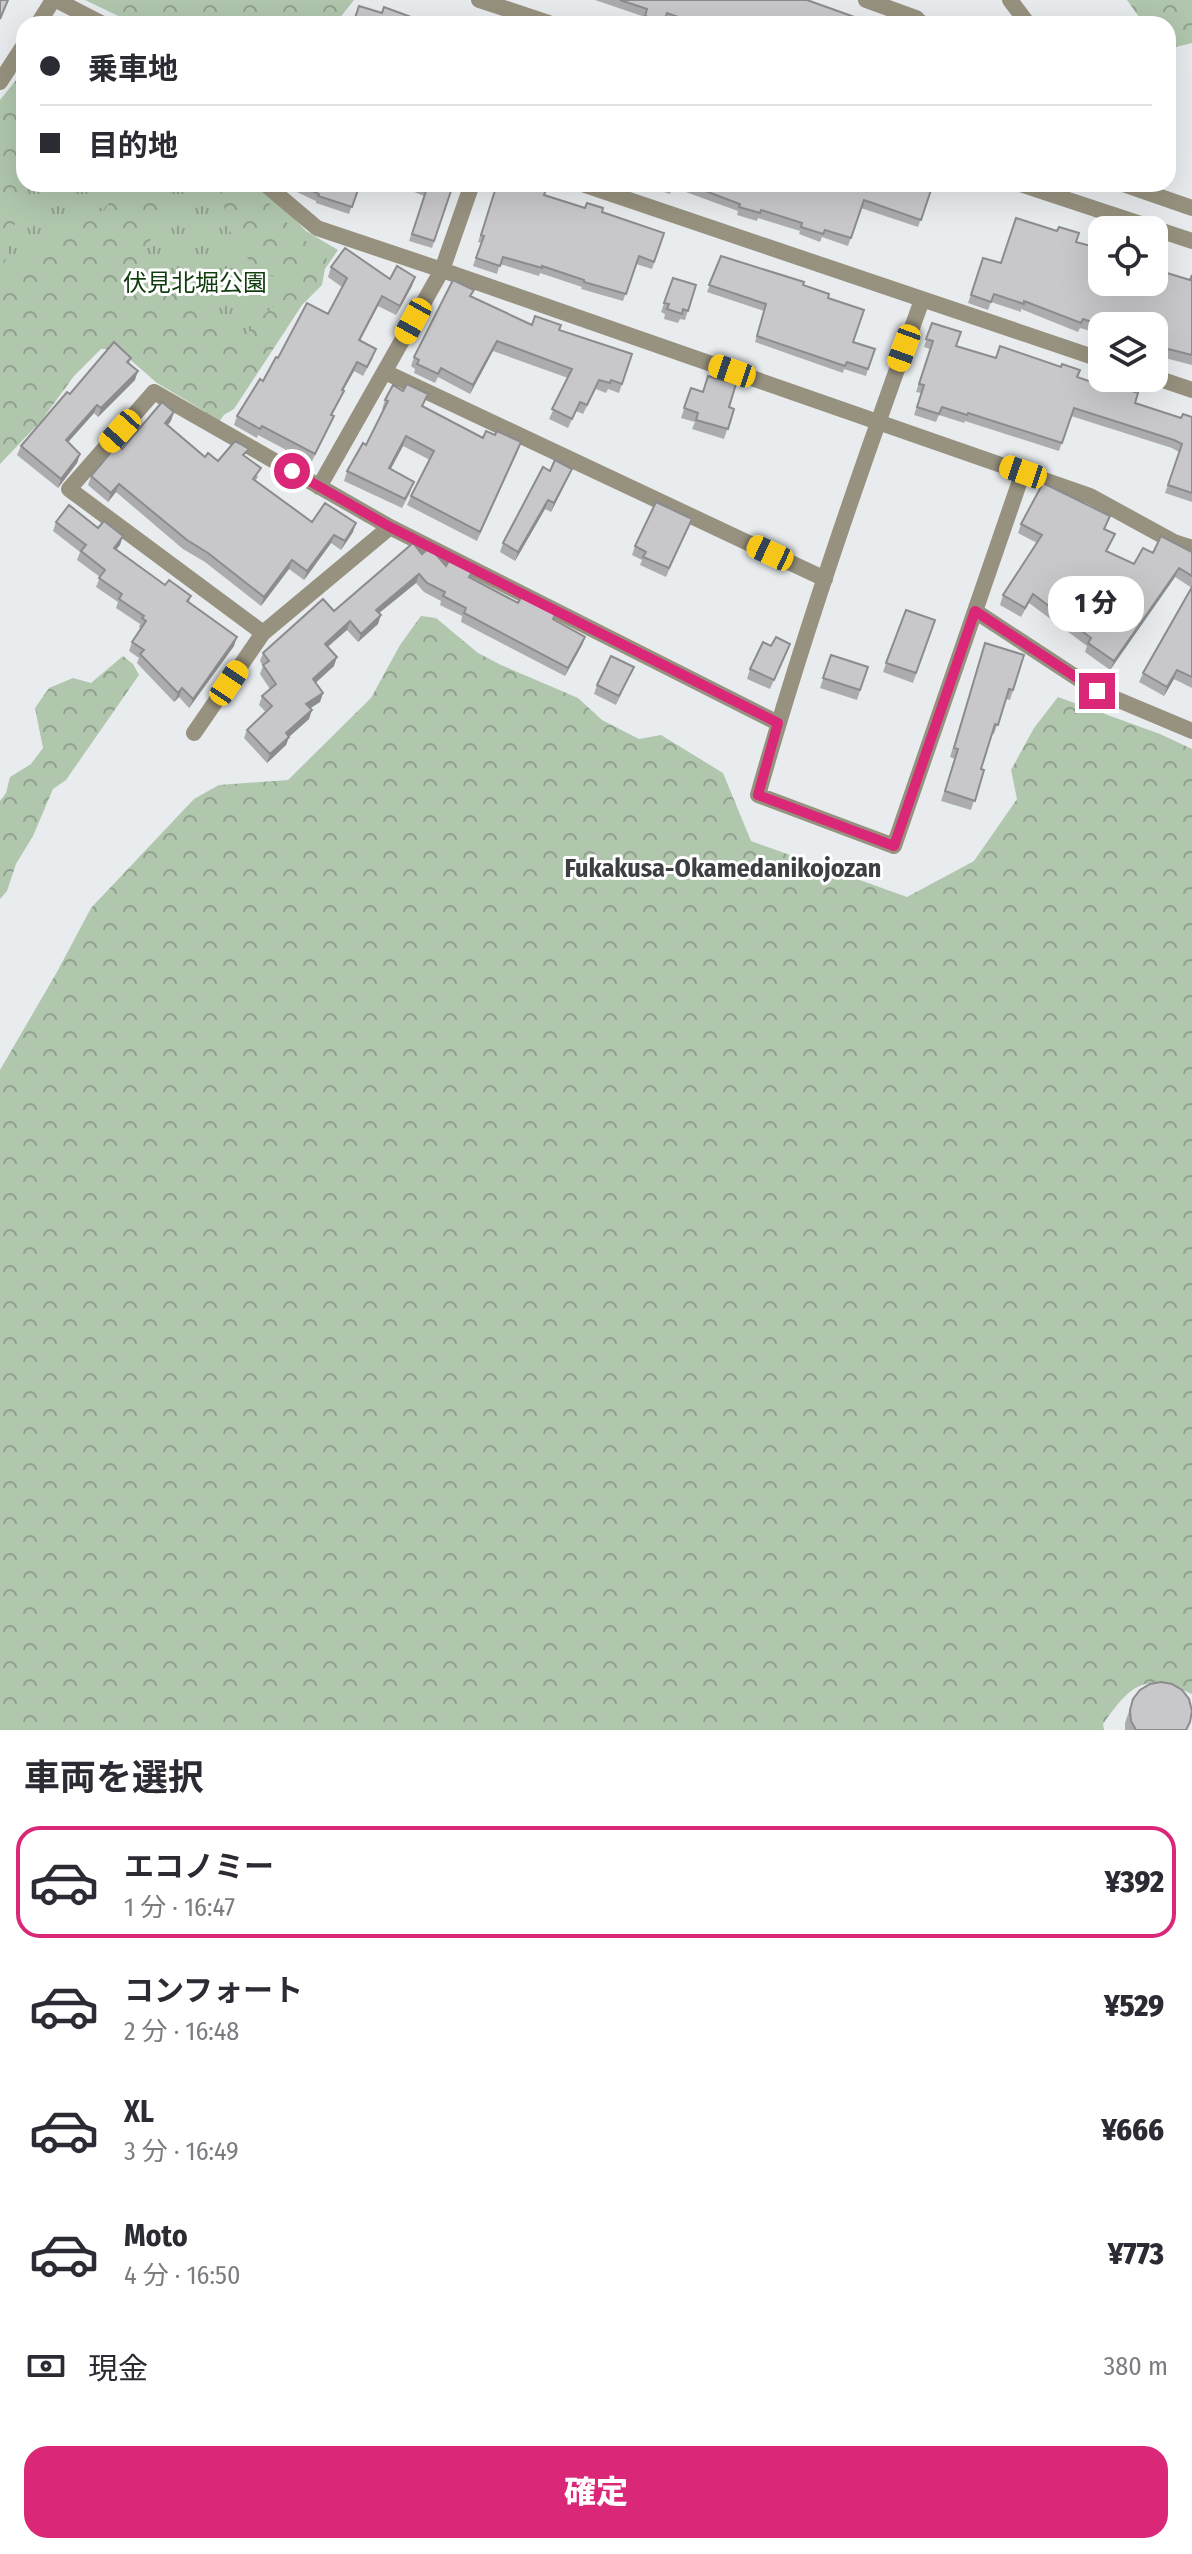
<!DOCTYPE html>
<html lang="ja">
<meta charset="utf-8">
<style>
body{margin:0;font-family:"Fira Sans Condensed","Noto Sans JP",sans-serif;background:#f2f2f3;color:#2b2b33;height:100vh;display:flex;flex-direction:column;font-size:30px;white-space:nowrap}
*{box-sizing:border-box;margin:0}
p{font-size:26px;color:#7c7c81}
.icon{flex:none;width:44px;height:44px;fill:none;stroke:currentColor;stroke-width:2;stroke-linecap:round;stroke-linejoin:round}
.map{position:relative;height:1730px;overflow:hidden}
.details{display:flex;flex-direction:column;background:#fff;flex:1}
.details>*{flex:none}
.banner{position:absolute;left:16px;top:16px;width:1160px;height:176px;border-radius:24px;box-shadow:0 8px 32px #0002;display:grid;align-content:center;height:176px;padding:0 24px;background:#fff}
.buttons{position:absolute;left:1088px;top:216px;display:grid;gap:16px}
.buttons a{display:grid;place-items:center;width:80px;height:80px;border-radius:16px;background:#fff;box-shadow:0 8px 32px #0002;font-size:40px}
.end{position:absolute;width:36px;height:36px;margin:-18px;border:10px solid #db2777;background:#fff;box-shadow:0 0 0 4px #fff}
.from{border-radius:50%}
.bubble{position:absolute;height:56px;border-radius:24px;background:#fff;box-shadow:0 8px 32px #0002;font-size:26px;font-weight:800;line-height:56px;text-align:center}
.car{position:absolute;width:24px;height:48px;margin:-24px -12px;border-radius:10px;box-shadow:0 0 6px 2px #0007;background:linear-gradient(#f5c518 24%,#345 0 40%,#f5c518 0 76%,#345 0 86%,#f5c518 0)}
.banner b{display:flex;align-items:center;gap:28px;height:76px;font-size:30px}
.banner b+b{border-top:2px solid #e1e1e2}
.banner i{width:20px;height:20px;background:#2b2b33}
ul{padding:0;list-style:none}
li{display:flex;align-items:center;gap:24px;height:112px;margin:0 16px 12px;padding:0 8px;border:4px solid transparent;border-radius:24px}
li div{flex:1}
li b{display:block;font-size:30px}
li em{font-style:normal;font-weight:800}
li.current{border-color:#db2777}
li>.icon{width:72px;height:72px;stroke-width:1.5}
h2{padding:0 24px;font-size:36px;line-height:96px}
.pay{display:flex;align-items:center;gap:20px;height:88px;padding:0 24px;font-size:30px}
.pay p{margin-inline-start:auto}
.primary-button{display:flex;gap:16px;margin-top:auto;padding:16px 24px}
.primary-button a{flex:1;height:92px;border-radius:24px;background:#db2777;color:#fff;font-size:32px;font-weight:800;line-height:92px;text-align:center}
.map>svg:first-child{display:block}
.grass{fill:url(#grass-tufts)}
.forest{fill:url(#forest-crowns)}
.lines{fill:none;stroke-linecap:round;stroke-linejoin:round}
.minor{stroke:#97917f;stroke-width:16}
.tertiary{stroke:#97917f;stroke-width:16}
.wall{fill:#acacaf}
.shaded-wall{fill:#8c8c8e}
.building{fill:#c8c8cb;stroke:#8c8c8e;stroke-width:2}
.route{stroke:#db2777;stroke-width:10}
.labels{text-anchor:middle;stroke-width:6;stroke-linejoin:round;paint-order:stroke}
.park-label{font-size:24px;fill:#113d0e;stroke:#fff}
.neighbourhood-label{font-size:26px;font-weight:bold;fill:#3d4042;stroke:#fff}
</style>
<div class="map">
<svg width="1192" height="1730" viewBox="0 0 1192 1730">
<defs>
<pattern id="grass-tufts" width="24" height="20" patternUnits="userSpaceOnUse" patternTransform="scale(2)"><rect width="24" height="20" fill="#b0c6ad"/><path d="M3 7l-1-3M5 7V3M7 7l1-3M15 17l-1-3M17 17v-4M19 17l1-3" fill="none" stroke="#90a28e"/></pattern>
<pattern id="forest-crowns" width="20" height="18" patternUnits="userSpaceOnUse" patternTransform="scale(2)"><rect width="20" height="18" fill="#b0c6ad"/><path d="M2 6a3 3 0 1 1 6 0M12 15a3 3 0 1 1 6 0" fill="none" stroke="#90a28e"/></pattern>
</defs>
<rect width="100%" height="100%" fill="#e8ecee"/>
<path class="grass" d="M 0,103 L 24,184 L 262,184 L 306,231 L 338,250 L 219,422 L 104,338 L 0,456 Z"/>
<path class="forest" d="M 85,0 L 354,0 L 335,24 L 135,24 Z
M 1127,0 L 1192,0 L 1192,43 L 1168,49 L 1168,24 L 1144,24 Z
M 24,70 L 26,184 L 18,196 L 16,220 L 5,262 L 0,266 L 0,100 Z
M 126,184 L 154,184 L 167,187 L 164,210 L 146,249 L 145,269 L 155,287 C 179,296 208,300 227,321 C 232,328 233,337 239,345 L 255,322 L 281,301 L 294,280 L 280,279 L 255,270 L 227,226 L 221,184 L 251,184 L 300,237 L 327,257 L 322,285 L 302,305 L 234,409 L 220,417 L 204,411 L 157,383 L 118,349 L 101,349 L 74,376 L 41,421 L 0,464 L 0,283 L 33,253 L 69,229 L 89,221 L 106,207 L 122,186 Z
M 421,616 L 436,618 L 478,653 L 501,665 L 578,698 L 602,720 L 639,739 L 661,735 L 723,773 L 751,841 L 907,897 L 974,861 L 1017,799 L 1011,770 L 1034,728 L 1058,697 L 1160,734 L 1192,749 L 1192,1694 C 1145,1671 1130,1685 1103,1724 L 1104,1730 L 0,1730 L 0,1070 L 57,972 L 91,908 L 194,799 L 219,785 L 288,780 L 371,698 L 400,645 Z
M 123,656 L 133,664 L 139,675 L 66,780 L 53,789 L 33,836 L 16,864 L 7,891 L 0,899 L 0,801 L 6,793 L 10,777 L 31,764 L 43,748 L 35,708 L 49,688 L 73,678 L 91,683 Z"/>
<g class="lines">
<path class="minor" d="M 56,0 L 103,24
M 479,0 L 552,24
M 1010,0 L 1028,24
M 265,184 L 317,228 L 442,270 L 1090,496 L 1174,542 L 1192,548
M 582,184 L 1102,360
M 1020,184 L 1192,241
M 922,300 C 863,463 805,628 758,795 L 894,846 L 1023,472
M 385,372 L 825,579
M 1154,377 L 1192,390
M 319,487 L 442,270 L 472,184
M 975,611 L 1097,691 L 1192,731
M 263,633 L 69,489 L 154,392 L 390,527 L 778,723
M 194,733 L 263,633 L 390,527"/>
<path class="tertiary" d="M 866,0 L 916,18 L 922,24
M 38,24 L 53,0
M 0,82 L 24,45
M 1123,184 L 1192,208"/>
</g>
<path class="wall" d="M 595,0 L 807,0 L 874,24 L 674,24 L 665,21 L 663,24 L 643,24 L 645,17 Z
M 287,184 L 360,184 L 349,214 L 316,203 L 316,201 L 286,187 Z
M 395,184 L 448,184 L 453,185 L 432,248 L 409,241 L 424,196 Z
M 497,184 L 544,195 L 585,208 L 602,212 L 664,233 L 652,269 L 636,264 L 623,301 L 581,289 L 582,287 L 540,273 L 539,276 L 500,264 L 497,274 L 473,266 L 481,243 L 478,242 Z
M 650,184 L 912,184 L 931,190 L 918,227 L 861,208 L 848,246 L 822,237 L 820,242 L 799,234 L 800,231 L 758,218 L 757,221 L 737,215 L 738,211 L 672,187 L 670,194 L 649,187 Z
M 1076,242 L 1102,282 L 1190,280 L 1192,274 L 1192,365 L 1161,357 L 1160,358 L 1154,356 L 1154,326 L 1102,326 L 1101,334 L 1080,328 L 1078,332 L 1021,309 L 1021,312 L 991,302 L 988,310 L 968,303 L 983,258 L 1000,263 Z
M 721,256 L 803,285 L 828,298 L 868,369 L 866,376 L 844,369 L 843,373 L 755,342 L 764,311 L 707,292 Z
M 331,267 L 390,279 L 412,286 L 396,315 L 378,306 L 360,341 L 373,358 L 363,376 L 354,371 L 343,391 L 340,400 L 332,415 L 334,416 L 330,425 L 311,463 L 258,435 L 257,438 L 234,425 L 237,416 L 263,381 L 278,358 L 328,314 L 342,287 L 328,277 Z
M 673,278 L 696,285 L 685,320 L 680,319 L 678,323 L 664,319 L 665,314 L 661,312 Z
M 474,290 L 471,297 L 532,325 L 559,330 L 622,384 L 619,393 L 608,389 L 606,393 L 596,389 L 583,414 L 576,411 L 568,428 L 549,419 L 568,378 L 493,351 L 470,394 L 438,377 L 435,383 L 414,373 L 415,369 L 411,366 L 414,357 Z
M 932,323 L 956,346 L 996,358 L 1077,377 L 1135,403 L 1181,418 L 1192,417 L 1192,502 L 1165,493 L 1179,452 L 1172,448 L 1071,416 L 1059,451 L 965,421 L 964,423 L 939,415 L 936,422 L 914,415 L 921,393 L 916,392 L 930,349 L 924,347 Z
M 131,358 L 129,364 L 135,380 L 98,417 L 94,413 L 68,442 L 80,454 L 77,463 L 58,488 L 17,455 L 21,446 L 70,394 Z
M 691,388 L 734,409 L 724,439 L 692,429 L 695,422 L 681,418 Z
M 385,400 L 423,406 L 483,438 L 518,451 L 477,541 L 407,505 L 411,496 L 430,460 L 403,446 L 390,469 L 411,491 L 402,508 L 344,481 L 347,471 L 366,445 L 384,410 L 382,409 Z
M 171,421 L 168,425 L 205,457 L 218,461 L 246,457 L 258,477 L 255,481 L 312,522 L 353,532 L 341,550 L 331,543 L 304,580 L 289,569 L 261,606 L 205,562 L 183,549 L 116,492 L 108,502 L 88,485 L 91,476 L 122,449 Z
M 550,471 L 568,478 L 551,512 L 545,509 L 515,561 L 500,552 L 503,543 Z
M 692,519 L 666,577 L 640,565 L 642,560 L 632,555 L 635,546 Z
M 56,522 L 120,545 L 116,550 L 165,585 L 191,596 L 189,602 L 234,646 L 189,708 L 179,697 L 174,702 L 137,663 L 139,658 L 129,651 L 132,642 L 141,629 L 139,627 L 140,624 L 116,608 L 118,602 L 96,587 L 100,577 L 77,560 L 80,552 L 53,531 Z
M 1021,524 L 1105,529 L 1111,543 L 1107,551 L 1134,564 L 1153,553 L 1192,552 L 1192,688 L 1174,679 L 1164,696 L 1139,682 L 1143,673 L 1192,588 L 1175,577 L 1110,670 L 1085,652 L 1087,646 L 1029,603 L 1021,617 L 1000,605 L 1003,595 L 1037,543 L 1018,533 Z
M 422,554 L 446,566 L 472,572 L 470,578 L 518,603 L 556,613 L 554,620 L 585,637 L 582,645 L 565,676 L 461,622 L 462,616 L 440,605 L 441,601 L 424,592 L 416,583 L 379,613 L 378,624 L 358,642 L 347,630 L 328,647 L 334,666 L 315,683 L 323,693 L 320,702 L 310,708 L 309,719 L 289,737 L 286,745 L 267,763 L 244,738 L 247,730 L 266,712 L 259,705 L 262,696 L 270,689 L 260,674 L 263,666 L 260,661 L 263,653 L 334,611 Z
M 935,620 L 913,683 L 883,672 L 886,663 Z
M 985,643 L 1024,655 L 1010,700 L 1006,699 L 994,734 L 992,734 L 981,769 L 984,770 L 971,810 L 941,801 L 955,759 L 950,757 Z
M 790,644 L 770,689 L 747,679 L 750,669 L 771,646 Z
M 831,655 L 868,667 L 857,700 L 820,688 Z
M 634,667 L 616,705 L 594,694 L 597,685 Z
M 1133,1699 L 1190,1722 L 1187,1730 L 1125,1730 L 1125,1723 Z"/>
<path class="shaded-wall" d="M 415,277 L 412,286 L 396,315 L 400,306 Z
M 382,296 L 378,306 L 355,349 L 359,340 Z
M 497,341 L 493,351 L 470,394 L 473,385 Z
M 357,362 L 354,371 L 338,399 L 342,390 Z
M 138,371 L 135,380 L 98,417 L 101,408 Z
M 97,405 L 94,413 L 62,449 L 66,440 Z
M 174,412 L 171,421 L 162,431 L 165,423 Z
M 406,436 L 403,446 L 386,478 L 389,468 Z
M 80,454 L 77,463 L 58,488 L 61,479 Z
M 572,469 L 568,478 L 551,512 L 554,503 Z
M 119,484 L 116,492 L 108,502 L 111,493 Z
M 548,500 L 545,509 L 515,561 L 518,552 Z
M 356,523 L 353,532 L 341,550 L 345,541 Z
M 334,535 L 331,543 L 304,580 L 307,571 Z
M 123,536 L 120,545 L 110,557 L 114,548 Z
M 292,560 L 289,569 L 261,606 L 264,597 Z
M 1179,568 L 1175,577 L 1110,670 L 1114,661 Z
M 419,574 L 416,583 L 373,618 L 376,610 Z
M 381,615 L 378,624 L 358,642 L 361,634 Z
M 350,621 L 347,630 L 321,652 L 325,644 Z
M 237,637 L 234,646 L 189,708 L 193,699 Z
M 585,637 L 582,645 L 565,676 L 568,668 Z
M 337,657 L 334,666 L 310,688 L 313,679 Z
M 1177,670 L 1174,679 L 1164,696 L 1167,687 Z
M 182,688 L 179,697 L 174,702 L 178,693 Z
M 323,693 L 320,702 L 303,713 L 306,704 Z
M 312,710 L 309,719 L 283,742 L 286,733 Z
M 289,737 L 286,745 L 267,763 L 270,754 Z"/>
<path class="building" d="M 0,0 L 8,0 L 0,19 Z
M 620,0 L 807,0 L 874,24 L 698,24 L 667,13 L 664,22 L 645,16 L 647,9 Z
M 359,6 L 382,13 L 384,7 L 430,24 L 353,24 Z
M 297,184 L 360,184 L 352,207 L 318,196 L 319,194 Z
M 416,184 L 448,184 L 453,185 L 434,241 L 412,234 L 427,188 Z
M 497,184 L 545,184 L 548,185 L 544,195 L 585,208 L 587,203 L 603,208 L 602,212 L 664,233 L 654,262 L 639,256 L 626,294 L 584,282 L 584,280 L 542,266 L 542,268 L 503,257 L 500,266 L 476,258 L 484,236 L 481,235 Z
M 687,184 L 912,184 L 931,190 L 921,220 L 864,200 L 851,238 L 825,230 L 823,234 L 801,227 L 802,223 L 761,210 L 760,213 L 739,207 L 740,204 Z
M 1016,218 L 1057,231 L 1059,227 L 1079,233 L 1076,242 L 1102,249 L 1102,282 L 1154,282 L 1154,269 L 1190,280 L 1192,275 L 1192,355 L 1164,348 L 1163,350 L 1154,347 L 1154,326 L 1113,326 L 1105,324 L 1104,326 L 1083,319 L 1081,323 L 1024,301 L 1024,304 L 994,294 L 991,302 L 971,295 L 983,258 L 1001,263 Z
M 345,248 L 390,279 L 397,266 L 415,277 L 400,306 L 382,296 L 359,340 L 376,349 L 367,367 L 357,362 L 342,390 L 344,391 L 331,415 L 334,416 L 315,454 L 262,426 L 260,429 L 237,416 L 260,379 L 263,381 L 276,357 L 278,358 L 307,303 L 328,314 L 347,278 L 331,267 Z
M 721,256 L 804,282 L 803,285 L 829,294 L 828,298 L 864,310 L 853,342 L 875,349 L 868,369 L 847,362 L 845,366 L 757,336 L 766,304 L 709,285 Z
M 673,278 L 696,285 L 688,311 L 683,309 L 682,314 L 667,309 L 669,304 L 664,303 Z
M 453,280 L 474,290 L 470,296 L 532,325 L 535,316 L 561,325 L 559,330 L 632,354 L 622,384 L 611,380 L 610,383 L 599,380 L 587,405 L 580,402 L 572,419 L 552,409 L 572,369 L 497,341 L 473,385 L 441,368 L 438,374 L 417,364 L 419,360 L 414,357 Z
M 932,323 L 961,332 L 956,346 L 996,358 L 1000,346 L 1061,367 L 1062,364 L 1080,370 L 1077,377 L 1112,389 L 1113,385 L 1138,393 L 1135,403 L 1181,418 L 1183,414 L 1192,417 L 1192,493 L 1168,485 L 1182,444 L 1174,440 L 1074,408 L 1062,443 L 968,413 L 967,415 L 942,407 L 939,414 L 917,407 L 924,385 L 919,384 L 933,341 L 926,339 Z
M 114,342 L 131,358 L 127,362 L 138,371 L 101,408 L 97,405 L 66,440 L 80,454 L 61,479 L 21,446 L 67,392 L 70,394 Z
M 708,376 L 736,384 L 729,407 L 734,409 L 728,429 L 696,420 L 698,413 L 684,408 L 691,388 L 703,392 Z
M 407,384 L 428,394 L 422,406 L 483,438 L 486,431 L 495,435 L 497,431 L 521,442 L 480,532 L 411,496 L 434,451 L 406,436 L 389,468 L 414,482 L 405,499 L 347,471 L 363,443 L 366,445 L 388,401 L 385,400 L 393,385 L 403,391 Z
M 162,402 L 174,412 L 165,423 L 205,457 L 208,453 L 218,461 L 235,441 L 249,449 L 243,455 L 261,468 L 253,479 L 312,522 L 325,503 L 356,523 L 345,541 L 334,535 L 307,571 L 292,560 L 264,597 L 208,553 L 187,540 L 119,484 L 111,493 L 91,476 L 117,445 L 122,449 Z
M 555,460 L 572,469 L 554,503 L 548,500 L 518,552 L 503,543 L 543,467 L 550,471 Z
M 1043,483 L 1110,516 L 1104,529 L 1115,534 L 1106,551 L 1134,564 L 1143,548 L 1153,553 L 1161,536 L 1192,552 L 1192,576 L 1179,568 L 1114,661 L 1088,643 L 1091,638 L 1033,594 L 1025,608 L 1003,595 L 1042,535 L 1021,524 Z
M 656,502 L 692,519 L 669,568 L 643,557 L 646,552 L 635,546 Z
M 69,505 L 98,528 L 104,521 L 123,536 L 114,548 L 165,585 L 169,580 L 191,596 L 187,601 L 237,637 L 193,699 L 182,688 L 178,693 L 140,654 L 144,650 L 132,642 L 146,621 L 142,618 L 144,616 L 119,599 L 122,594 L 99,578 L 105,570 L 81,551 L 86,545 L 56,522 Z
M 413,543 L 422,554 L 428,549 L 432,550 L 446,566 L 449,560 L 472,572 L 469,577 L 518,603 L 522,596 L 556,613 L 553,619 L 585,637 L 568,668 L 464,613 L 466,608 L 443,596 L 445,592 L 427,583 L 419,574 L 376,610 L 381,615 L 361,634 L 350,621 L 325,644 L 337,657 L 313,679 L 323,693 L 306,704 L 312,710 L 286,733 L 289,737 L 270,754 L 247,730 L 272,706 L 262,696 L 276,684 L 263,665 L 269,661 L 263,653 L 323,599 L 334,611 Z
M 1192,587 L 1192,677 L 1177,670 L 1167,687 L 1143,673 Z
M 906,610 L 935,620 L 916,673 L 886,663 Z
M 776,637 L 790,644 L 774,680 L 750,669 L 763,642 L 771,646 Z
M 985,643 L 1024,655 L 1013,690 L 1009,689 L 998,725 L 995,724 L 981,769 L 984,770 L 975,801 L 945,791 L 958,749 L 954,748 Z
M 831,655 L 868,667 L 860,690 L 823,678 Z
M 611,656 L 634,667 L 619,696 L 597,685 Z
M 1161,1682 L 1172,1684 L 1182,1690 L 1189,1699 L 1192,1711 L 1190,1722 L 1186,1730 L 1136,1730 L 1131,1721 L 1130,1710 L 1133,1699 L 1140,1690 L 1150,1684 Z"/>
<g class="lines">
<path class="route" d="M 292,471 L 390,527 L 778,723 L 758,795 L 894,846 L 975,611 L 1097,691"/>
</g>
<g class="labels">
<g class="park-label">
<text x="195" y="291">伏見北堀公園</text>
</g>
<g class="neighbourhood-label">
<text x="723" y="877">Fukakusa-Okamedanikojozan</text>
</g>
</g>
</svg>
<div class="buttons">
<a><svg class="icon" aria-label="locate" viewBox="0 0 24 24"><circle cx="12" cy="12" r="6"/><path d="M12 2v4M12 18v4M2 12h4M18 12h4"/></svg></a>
<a><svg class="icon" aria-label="layers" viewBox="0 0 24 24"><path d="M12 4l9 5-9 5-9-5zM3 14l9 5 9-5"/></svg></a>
</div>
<i class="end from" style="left:292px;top:471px"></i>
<i class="end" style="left:1097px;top:691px"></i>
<div class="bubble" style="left:1048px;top:576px;width:96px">1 分</div>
<i class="car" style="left:413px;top:321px;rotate:209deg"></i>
<i class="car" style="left:904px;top:348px;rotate:200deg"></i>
<i class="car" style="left:732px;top:371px;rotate:289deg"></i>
<i class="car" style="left:120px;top:431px;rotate:222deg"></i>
<i class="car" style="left:1023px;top:472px;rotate:289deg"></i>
<i class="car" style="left:770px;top:553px;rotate:295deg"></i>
<i class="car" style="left:229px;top:683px;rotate:34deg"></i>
<div class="banner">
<b><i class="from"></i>乗車地</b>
<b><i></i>目的地</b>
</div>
</div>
<section class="details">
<h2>車両を選択</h2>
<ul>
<li class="current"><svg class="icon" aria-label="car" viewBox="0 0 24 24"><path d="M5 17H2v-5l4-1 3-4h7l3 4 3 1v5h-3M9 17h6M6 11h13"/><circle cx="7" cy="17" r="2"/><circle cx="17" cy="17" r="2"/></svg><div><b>エコノミー</b><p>1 分 · 16:47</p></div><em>¥392</em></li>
<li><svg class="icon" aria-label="car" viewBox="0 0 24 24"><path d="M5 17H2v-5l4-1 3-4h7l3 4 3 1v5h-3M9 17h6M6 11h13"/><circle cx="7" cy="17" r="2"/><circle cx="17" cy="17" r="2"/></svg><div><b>コンフォート</b><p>2 分 · 16:48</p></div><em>¥529</em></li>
<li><svg class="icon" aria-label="car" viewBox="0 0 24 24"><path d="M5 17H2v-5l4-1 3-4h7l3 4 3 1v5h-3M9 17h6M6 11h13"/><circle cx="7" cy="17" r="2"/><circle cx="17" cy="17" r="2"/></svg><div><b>XL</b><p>3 分 · 16:49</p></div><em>¥666</em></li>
<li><svg class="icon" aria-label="car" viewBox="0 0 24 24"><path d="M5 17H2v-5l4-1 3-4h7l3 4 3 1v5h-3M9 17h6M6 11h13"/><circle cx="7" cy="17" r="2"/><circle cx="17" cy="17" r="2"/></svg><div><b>Moto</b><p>4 分 · 16:50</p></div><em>¥773</em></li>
</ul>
<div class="pay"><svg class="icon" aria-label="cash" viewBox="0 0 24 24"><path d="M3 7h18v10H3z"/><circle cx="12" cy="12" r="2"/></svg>現金<p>380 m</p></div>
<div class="primary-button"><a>確定</a></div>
</section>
